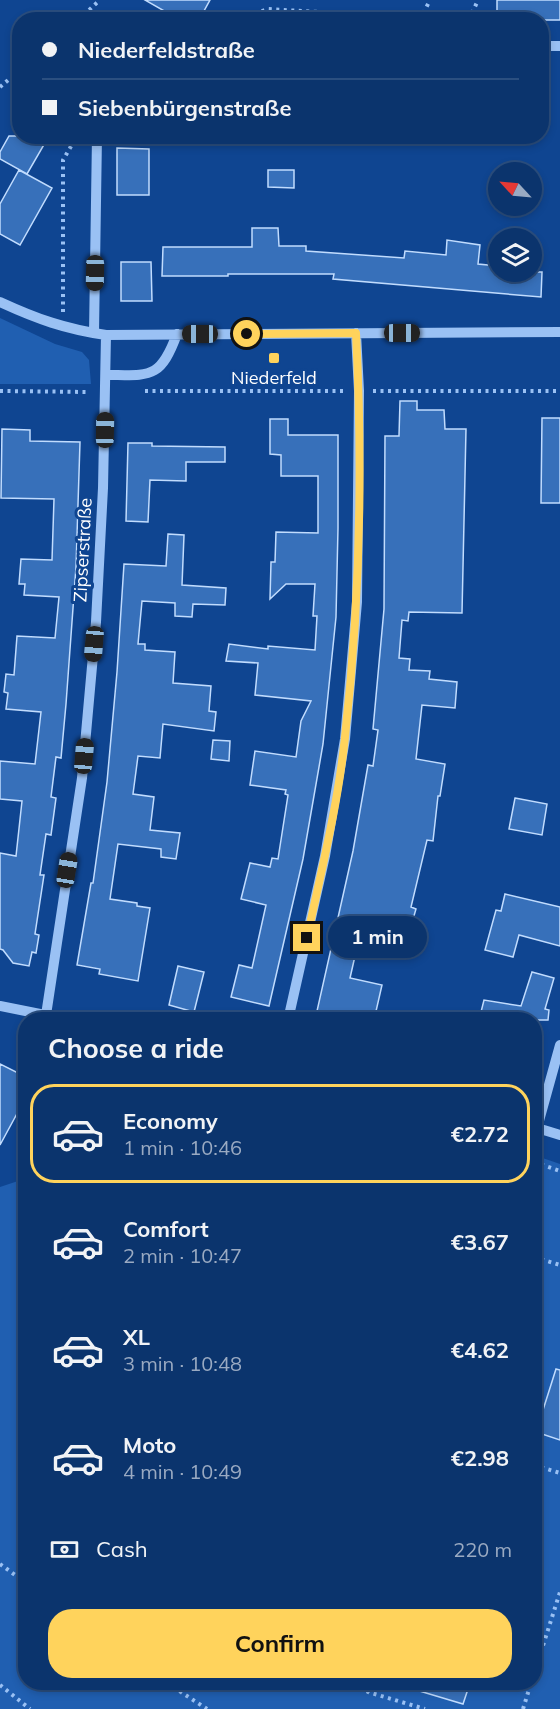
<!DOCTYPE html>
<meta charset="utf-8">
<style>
body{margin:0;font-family:Mulish,sans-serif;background:#143c72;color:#f1f3f6;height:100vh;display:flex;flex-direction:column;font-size:22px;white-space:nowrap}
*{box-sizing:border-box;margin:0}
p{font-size:20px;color:#9aaac2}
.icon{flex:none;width:33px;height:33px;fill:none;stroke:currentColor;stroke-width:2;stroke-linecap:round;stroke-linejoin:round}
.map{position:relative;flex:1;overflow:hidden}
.sheet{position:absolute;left:18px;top:1012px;width:524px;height:678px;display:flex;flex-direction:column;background:#0b346d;border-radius:24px;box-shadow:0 3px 9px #0003,0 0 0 2px #2b4f80}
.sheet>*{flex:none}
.banner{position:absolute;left:12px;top:12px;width:537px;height:132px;border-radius:24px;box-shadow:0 3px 9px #0003,0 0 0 2px #2b4f80;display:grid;align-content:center;height:132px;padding:0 30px;background:#0b346d}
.needle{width:39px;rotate:296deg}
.tools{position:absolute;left:488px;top:162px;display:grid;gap:12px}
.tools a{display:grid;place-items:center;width:54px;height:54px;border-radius:50%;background:#0b346d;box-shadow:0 3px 9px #0003,0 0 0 2px #2b4f80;font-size:30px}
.end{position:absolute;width:27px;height:27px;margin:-14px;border:8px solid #ffd35c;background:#111;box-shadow:0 0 0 3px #111}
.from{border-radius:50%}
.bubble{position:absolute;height:42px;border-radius:21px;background:#0b346d;box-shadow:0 3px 9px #0003,0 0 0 2px #2b4f80;font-size:20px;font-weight:700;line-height:42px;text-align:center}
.car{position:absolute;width:18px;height:36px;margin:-18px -9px;border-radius:8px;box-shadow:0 0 4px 2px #0007;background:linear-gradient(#222 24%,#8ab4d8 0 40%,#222 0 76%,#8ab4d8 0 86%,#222 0)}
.banner b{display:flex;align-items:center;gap:21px;height:57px;font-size:22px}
.banner b+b{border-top:2px solid #2b4f80}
.banner i{width:15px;height:15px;background:#f1f3f6}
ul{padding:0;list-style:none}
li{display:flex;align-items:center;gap:18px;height:99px;margin:0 12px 9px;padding:0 18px;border:3px solid transparent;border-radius:24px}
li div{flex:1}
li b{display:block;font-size:22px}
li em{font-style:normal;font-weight:700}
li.selected{border-color:#ffd35c}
li>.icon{width:54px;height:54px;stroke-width:1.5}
h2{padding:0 30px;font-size:27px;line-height:72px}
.pay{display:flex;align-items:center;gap:15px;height:66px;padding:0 30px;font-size:22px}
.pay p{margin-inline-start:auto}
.button{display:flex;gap:12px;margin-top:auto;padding:12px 30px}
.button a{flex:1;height:69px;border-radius:24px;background:#ffd35c;color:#111;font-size:24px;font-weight:700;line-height:69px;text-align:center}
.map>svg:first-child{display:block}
.green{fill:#205fb1}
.building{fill:#3770ba;stroke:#c1dcfe;stroke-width:1.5}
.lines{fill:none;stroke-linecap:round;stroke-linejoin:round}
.path{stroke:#9ac1f4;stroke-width:4;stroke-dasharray:3 4.5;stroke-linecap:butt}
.minor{stroke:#9ac1f4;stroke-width:10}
.route{stroke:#ffd35c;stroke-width:8}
.poi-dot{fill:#ffd35c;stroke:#0f4591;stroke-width:2}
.labels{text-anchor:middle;stroke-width:6;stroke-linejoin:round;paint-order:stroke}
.poi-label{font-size:18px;fill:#fff;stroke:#0f4591}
.street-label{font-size:18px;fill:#fff;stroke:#0f4591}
</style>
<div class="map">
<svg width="560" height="1709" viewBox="0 0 560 1709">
<rect width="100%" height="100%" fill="#0f4591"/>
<path class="green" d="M 0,318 L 55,344 L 82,352 L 89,360 L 91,384 L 0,384 Z
M 534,1155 L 560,1164 L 560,1709 L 0,1709 L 0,1187 L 18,1181 L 25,1172 L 26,1323 L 20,1333 L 26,1335 L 26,1683 L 534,1683 Z"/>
<path class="building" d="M 145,0 L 210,0 L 199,20 L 180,20 Z
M 497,0 L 560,0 L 560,20 L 497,20 Z
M 9,136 L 49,136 L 27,174 L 0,159 L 0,152 Z
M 117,148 L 149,149 L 149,195 L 117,195 Z
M 19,170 L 52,188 L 20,245 L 0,234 L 0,204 Z
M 268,170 L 294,170 L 294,188 L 268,187 Z
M 252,228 L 278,228 L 279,246 L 306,246 L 306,251 L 404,258 L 405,251 L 446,255 L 447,240 L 480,245 L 478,264 L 498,266 L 498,272 L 542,272 L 541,297 L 333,279 L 334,274 L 228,274 L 228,276 L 162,276 L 163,247 L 252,247 Z
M 121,262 L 151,262 L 152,301 L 121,301 Z
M 400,401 L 417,401 L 417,410 L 444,410 L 445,429 L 466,429 L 462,613 L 409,612 L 408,621 L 402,620 L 399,658 L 410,659 L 409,670 L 430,671 L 429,679 L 457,682 L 455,708 L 422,705 L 416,759 L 445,764 L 440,796 L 438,796 L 433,841 L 427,840 L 411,907 L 416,909 L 409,933 L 395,932 L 384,940 L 360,934 L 350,978 L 382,985 L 374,1020 L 315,1020 L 353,851 L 368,765 L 373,766 L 378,730 L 373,729 L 384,609 L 385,436 L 399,436 Z
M 542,418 L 560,418 L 560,503 L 541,503 Z
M 270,419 L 288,419 L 288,435 L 338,435 L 338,528 L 336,617 L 323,744 L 303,859 L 269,1006 L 231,997 L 239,965 L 252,968 L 266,905 L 241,899 L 250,863 L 270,867 L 272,858 L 278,859 L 288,795 L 285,794 L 286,790 L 250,785 L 255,751 L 296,757 L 301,721 L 311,701 L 255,695 L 258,663 L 226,661 L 229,644 L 268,649 L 268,646 L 315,650 L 317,616 L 313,616 L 315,584 L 286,584 L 270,599 L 271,562 L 275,562 L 276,532 L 318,533 L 318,476 L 281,476 L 281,455 L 270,454 Z
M 2,429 L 30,430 L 30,441 L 80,442 L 76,567 L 66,704 L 61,758 L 56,757 L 51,797 L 56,798 L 51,835 L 46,834 L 40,875 L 44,875 L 35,934 L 39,935 L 36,953 L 32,952 L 29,966 L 13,963 L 3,950 L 0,949 L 0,853 L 16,856 L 22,801 L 0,799 L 0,761 L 35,764 L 41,712 L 6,709 L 8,693 L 4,692 L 6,674 L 14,675 L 17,636 L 55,638 L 59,597 L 24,595 L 25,584 L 19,584 L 21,559 L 52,560 L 54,499 L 1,498 Z
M 128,443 L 152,443 L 152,446 L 225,447 L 225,462 L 186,462 L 186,481 L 150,480 L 148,522 L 126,521 Z
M 168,534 L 184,535 L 182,585 L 226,588 L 225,605 L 193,604 L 192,617 L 175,616 L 175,603 L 142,601 L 138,644 L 145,644 L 145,650 L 175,652 L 173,683 L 211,686 L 209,711 L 216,712 L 214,731 L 163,724 L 160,758 L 138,756 L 133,794 L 154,797 L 150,830 L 180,833 L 176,859 L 161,857 L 161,849 L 118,844 L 110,899 L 137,903 L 137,906 L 150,908 L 138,981 L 99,974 L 100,969 L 77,965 L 91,883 L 93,883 L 107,782 L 117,672 L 124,564 L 166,566 Z
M 213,740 L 230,741 L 229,761 L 211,759 Z
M 515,798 L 547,804 L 542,835 L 509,829 Z
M 505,894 L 560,907 L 560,946 L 519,935 L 513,957 L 485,950 L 496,910 L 501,911 Z
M 178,966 L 204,972 L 194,1012 L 169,1005 Z
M 532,972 L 554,978 L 545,1009 L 549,1010 L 548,1020 L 479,1020 L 484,1000 L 521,1006 Z
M 0,1064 L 26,1077 L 26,1097 L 0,1145 Z
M 556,1369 L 560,1370 L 560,1440 L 536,1432 Z
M 407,1683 L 470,1683 L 463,1704 L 406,1687 Z"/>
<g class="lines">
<path class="path" d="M 78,20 L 100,0
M 241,20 L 267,9 L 319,12 L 332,20
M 420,20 L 430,0
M 469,20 L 478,0
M 0,87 L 20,70
M 63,312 L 63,160 L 77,136
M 0,391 L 89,392
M 145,391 L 344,391
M 373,391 L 560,391
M 534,1162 L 560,1171
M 534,1257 L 560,1265
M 534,1465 L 560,1473
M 0,1564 L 26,1583
M 534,1674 L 560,1592
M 167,1683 L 207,1709
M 370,1683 L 368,1692 L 425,1709
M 0,1685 L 30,1709
M 523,1709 L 531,1683"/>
<path class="minor" d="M 542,46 L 560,46
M 0,302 C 37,319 65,329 106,335 L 560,332
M 94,333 L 97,136
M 106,375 C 150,375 160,380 177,334
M 0,1006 L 70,1020
M 46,1015 L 82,778 L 96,622 L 103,488 L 106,335
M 288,1020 L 325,856 L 345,739 L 357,602 L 359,391 L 356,333
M 534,1127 L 560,1135
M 537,1128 L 560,1045"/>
</g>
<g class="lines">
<path class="route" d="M 247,334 L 356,333 C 363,468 360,603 345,737 C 338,805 321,872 307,938"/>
</g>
<rect class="poi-dot" x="268" y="352" width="12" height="12" rx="3"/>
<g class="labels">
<g class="poi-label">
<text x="274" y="384">Niederfeld</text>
</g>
<g class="street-label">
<text transform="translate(83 550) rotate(-87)" y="6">Zipserstraße</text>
</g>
</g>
</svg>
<div class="tools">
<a><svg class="needle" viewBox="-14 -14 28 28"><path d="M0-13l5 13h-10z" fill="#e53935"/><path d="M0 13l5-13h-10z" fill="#9aaac2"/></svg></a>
<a><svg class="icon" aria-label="layers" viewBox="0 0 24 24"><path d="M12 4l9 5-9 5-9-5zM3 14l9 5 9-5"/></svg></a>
</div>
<i class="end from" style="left:247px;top:334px"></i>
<i class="end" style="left:307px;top:938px"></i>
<div class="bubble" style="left:328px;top:916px;width:99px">1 min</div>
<i class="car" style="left:95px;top:273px;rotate:181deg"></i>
<i class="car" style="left:402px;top:333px;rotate:90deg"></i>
<i class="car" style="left:200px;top:334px;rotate:270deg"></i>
<i class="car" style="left:105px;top:430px;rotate:1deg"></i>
<i class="car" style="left:94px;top:644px;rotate:185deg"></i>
<i class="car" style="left:84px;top:756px;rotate:5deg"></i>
<i class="car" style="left:67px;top:870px;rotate:9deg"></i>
<div class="banner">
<b><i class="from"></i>Niederfeldstraße</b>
<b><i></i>Siebenbürgenstraße</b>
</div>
<section class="sheet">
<h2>Choose a ride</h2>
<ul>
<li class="selected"><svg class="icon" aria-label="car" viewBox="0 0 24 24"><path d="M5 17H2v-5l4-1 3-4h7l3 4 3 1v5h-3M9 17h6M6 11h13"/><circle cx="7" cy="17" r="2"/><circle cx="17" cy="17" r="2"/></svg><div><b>Economy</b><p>1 min · 10:46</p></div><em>€2.72</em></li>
<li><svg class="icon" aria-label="car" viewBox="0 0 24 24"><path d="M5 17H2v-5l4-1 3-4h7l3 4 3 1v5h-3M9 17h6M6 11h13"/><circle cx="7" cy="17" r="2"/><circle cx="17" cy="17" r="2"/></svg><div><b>Comfort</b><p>2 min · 10:47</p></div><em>€3.67</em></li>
<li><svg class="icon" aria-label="car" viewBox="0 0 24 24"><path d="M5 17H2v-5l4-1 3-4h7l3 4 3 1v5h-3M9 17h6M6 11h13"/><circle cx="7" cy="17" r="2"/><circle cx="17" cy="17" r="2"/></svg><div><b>XL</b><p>3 min · 10:48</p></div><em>€4.62</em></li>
<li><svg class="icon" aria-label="car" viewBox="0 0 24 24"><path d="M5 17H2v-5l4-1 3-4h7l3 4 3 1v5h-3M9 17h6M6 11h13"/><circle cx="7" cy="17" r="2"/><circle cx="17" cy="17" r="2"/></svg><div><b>Moto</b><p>4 min · 10:49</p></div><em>€2.98</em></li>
</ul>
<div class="pay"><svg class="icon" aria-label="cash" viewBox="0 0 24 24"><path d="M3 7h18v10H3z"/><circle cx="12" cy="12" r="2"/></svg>Cash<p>220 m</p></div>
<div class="button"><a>Confirm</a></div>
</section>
</div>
